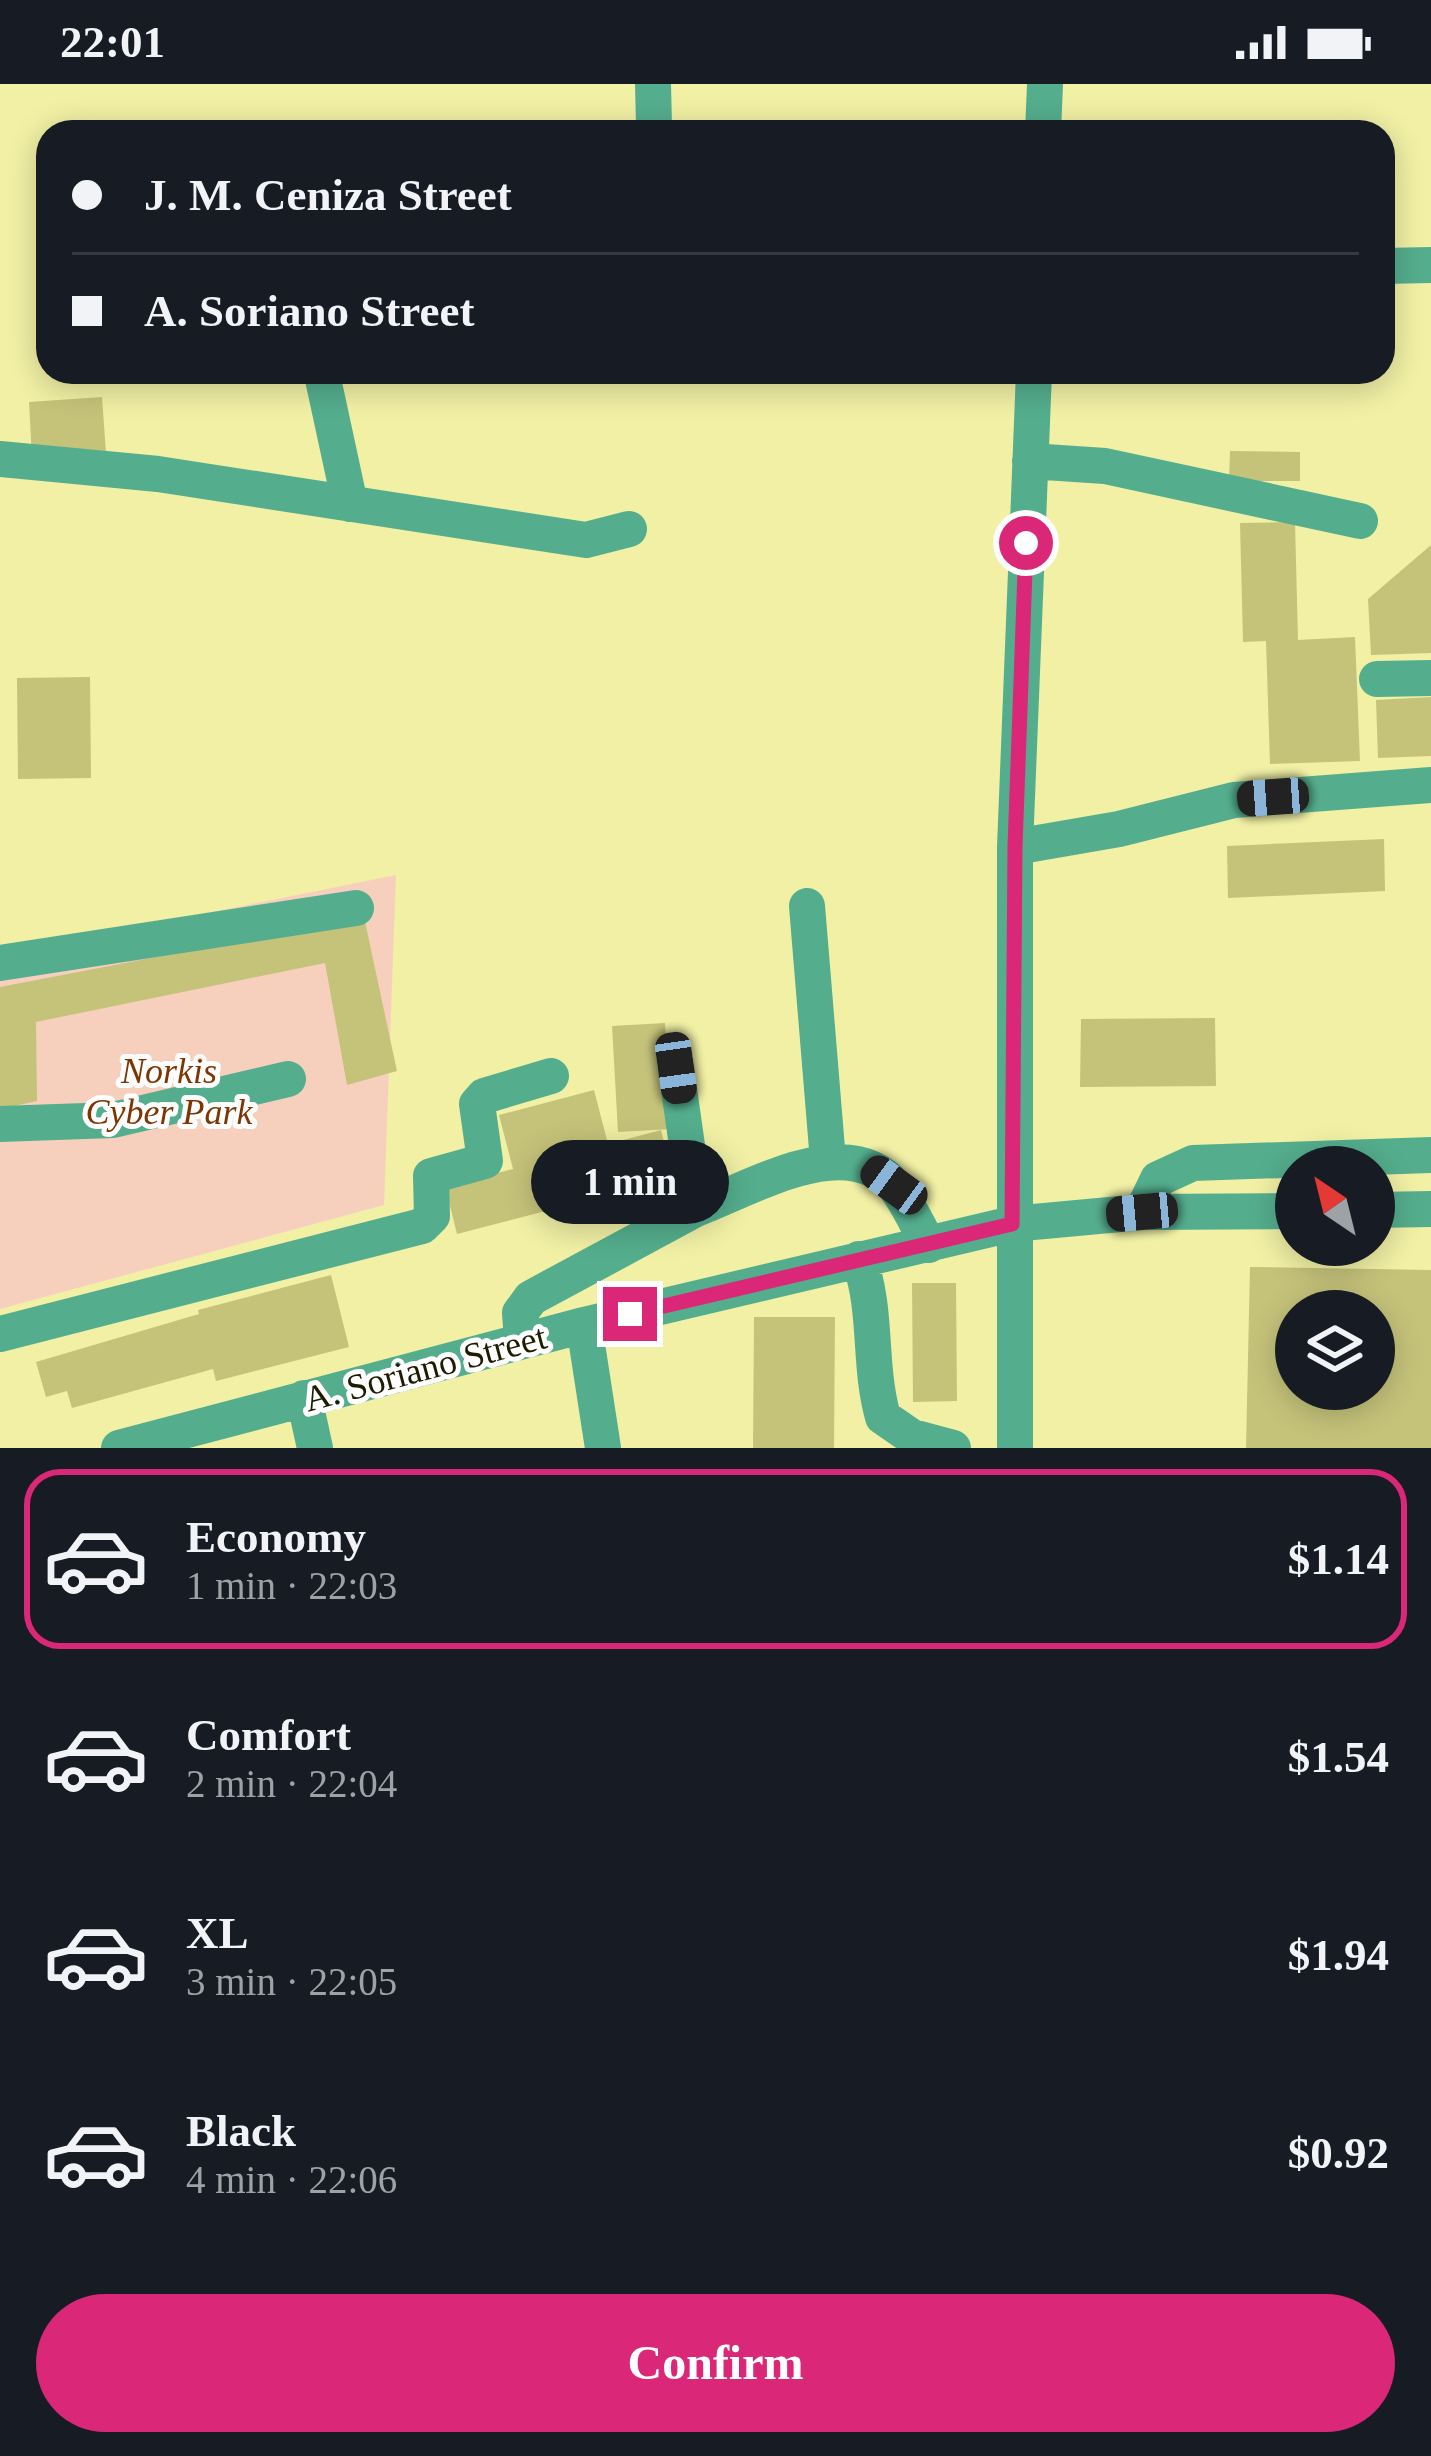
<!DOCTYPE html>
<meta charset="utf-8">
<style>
body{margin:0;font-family:Georgia,serif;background:#20242c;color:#f1f3f6;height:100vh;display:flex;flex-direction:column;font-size:45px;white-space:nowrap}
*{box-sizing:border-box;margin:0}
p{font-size:39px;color:#9ea1a6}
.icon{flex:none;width:66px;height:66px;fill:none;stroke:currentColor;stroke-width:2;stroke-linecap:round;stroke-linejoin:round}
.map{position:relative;height:1364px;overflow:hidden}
.drawer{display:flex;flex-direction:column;background:#171b24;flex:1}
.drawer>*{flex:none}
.top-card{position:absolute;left:36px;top:36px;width:1359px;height:264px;border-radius:36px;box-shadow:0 6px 30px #0003;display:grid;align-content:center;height:264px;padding:0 36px;background:#171b24}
.needle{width:78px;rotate:325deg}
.fabs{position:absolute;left:1275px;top:1062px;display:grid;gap:24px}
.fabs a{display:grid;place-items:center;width:120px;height:120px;border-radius:50%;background:#171b24;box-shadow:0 6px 30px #0003;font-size:60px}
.end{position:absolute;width:54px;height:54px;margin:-27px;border:15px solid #db2777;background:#fff;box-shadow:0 0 0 6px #fff}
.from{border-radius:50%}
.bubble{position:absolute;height:84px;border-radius:42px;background:#171b24;box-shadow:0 6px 30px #0003;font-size:39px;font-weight:800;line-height:84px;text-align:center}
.car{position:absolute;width:36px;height:72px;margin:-36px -18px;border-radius:15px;box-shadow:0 0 9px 3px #0007;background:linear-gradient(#222 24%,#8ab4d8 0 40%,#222 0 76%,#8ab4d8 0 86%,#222 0)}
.top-card b{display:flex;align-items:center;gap:42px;height:114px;font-size:45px}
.top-card b+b{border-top:3px solid #363941}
.top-card i{width:30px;height:30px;background:#f1f3f6}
ul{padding:21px 0 0;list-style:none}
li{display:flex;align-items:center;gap:36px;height:180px;margin:0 24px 18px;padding:0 12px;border:6px solid transparent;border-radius:36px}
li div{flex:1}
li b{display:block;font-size:45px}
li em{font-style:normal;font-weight:800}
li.current{border-color:#db2777}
li>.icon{width:108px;height:108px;stroke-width:1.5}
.primary-button{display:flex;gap:24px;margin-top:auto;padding:24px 36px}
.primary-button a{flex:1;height:138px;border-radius:72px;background:#db2777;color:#fff;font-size:48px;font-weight:800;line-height:138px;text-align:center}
.status{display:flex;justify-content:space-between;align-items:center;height:84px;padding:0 60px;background:#171b24;direction:ltr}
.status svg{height:33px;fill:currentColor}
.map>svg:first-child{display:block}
.green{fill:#f6d0bd}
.building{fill:#c5c37a;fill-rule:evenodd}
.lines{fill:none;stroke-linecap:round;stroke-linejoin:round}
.minor{stroke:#54ae8d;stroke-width:36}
.route{stroke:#db2777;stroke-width:15}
.labels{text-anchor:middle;stroke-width:10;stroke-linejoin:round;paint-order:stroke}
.park-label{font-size:36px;font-style:italic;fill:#7e3502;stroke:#fff}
.street-label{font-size:36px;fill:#1d1b00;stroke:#fff}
</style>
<div class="status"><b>22:01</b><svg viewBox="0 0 49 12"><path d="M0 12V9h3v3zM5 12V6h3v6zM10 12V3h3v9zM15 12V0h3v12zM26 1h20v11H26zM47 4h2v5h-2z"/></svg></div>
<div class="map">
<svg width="1431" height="1364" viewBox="0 0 1431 1364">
<rect width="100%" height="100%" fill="#f1f0a5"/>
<path class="green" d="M 396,791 L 384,1121 L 0,1225 L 0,871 Z"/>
<path class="building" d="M 102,313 L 106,369 L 32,374 L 29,318 Z
M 1230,367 L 1300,368 L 1300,397 L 1229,397 Z
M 1295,438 L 1298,556 L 1355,553 L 1360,677 L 1270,680 L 1266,557 L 1243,558 L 1240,439 Z
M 1431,461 L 1431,569 L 1371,571 L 1368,515 Z
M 90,593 L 91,694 L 18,695 L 17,594 Z
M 1431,613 L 1431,672 L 1378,674 L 1376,616 Z
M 1384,755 L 1385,807 L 1228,814 L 1227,762 Z
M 364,833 L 397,987 L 347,1001 L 325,879 L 36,938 L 37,1017 L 0,1025 L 0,903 Z
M 1215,934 L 1216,1002 L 1080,1003 L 1081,935 Z
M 665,939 L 671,1045 L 618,1048 L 612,942 Z
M 594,1006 L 608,1060 L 661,1046 L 673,1094 L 457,1150 L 445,1102 L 513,1085 L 499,1031 Z
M 1250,1183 L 1431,1186 L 1431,1364 L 1246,1364 ZM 1296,1227 L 1374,1227 L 1374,1305 L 1296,1305 Z
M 331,1191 L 349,1263 L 216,1297 L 213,1285 L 72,1324 L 67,1307 L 46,1313 L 36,1278 L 199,1230 L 198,1226 Z
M 912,1199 L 956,1199 L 957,1317 L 913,1318 Z
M 754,1233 L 835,1233 L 834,1364 L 753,1364 Z"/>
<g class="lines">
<path class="minor" d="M 653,0 L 654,42
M 1043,48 L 1045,0
M 1383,182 L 1431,181
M 323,295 L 350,420
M 0,375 L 158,390 L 586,456 L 629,445
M 1030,377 L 1105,382 L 1360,437
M 1377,595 L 1431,594
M 1015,763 L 1119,745 L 1234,716 L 1431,701
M 807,822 L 828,1077
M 0,879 L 356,824
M 676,984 L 696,1125 C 750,1105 849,1044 896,1104 C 909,1121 918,1143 929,1161
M 0,1040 L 113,1036 L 288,995
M 1374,1126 L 1431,1125
M 1142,1128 L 1158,1095 L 1193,1079 L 1431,1071
M 859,1175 C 878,1227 868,1280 883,1333 L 912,1353 L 953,1364
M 584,1241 L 603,1364
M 0,1250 L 422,1142 L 432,1132 L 431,1092 L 485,1077 L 477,1020 L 484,1012 L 551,992
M 522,1257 L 520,1229 L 531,1214 L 696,1125
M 304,1314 L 315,1364
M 119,1364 L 584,1241 L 1012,1140 L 1142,1128 L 1296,1127
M 1015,1364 L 1015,763 L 1034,288"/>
</g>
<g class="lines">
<path class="route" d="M 630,1230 L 1012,1140 L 1015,763 L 1026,459"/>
</g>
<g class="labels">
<g class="park-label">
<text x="169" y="999">Norkis<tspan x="169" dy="41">Cyber Park</tspan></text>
</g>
<g class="street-label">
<text transform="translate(425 1283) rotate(-15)" y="13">A. Soriano Street</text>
</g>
</g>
</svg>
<div class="fabs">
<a><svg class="needle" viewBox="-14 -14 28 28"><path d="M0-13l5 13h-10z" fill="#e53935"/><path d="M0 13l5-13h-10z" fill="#9ea1a6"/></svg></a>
<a><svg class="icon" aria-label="layers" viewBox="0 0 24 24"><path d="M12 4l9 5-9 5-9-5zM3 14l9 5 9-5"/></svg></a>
</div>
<i class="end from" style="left:1026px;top:459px"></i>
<i class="end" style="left:630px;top:1230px"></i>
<div class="bubble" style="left:531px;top:1056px;width:198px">1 min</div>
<i class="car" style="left:1273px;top:713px;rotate:266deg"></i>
<i class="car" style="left:676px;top:984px;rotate:172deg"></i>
<i class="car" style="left:894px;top:1101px;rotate:306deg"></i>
<i class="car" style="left:1142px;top:1128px;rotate:265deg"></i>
<div class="top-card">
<b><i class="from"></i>J. M. Ceniza Street</b>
<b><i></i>A. Soriano Street</b>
</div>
</div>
<section class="drawer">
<ul>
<li class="current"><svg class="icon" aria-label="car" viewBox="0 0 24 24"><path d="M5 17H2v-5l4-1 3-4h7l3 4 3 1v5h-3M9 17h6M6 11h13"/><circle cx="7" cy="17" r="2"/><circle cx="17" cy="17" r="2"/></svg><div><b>Economy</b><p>1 min · 22:03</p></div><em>$1.14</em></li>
<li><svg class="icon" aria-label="car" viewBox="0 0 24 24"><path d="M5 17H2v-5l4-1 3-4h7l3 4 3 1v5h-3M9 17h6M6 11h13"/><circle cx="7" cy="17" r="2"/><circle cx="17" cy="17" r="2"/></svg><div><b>Comfort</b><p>2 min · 22:04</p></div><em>$1.54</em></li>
<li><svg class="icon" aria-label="car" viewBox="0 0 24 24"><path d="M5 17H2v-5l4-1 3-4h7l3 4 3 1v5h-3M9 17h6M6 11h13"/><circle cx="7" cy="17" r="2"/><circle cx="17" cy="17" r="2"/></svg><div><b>XL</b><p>3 min · 22:05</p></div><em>$1.94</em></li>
<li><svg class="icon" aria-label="car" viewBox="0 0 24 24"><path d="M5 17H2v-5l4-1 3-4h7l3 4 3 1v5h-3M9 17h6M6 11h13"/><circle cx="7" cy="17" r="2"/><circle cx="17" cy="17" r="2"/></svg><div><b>Black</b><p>4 min · 22:06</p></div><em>$0.92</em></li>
</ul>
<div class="primary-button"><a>Confirm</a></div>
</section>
